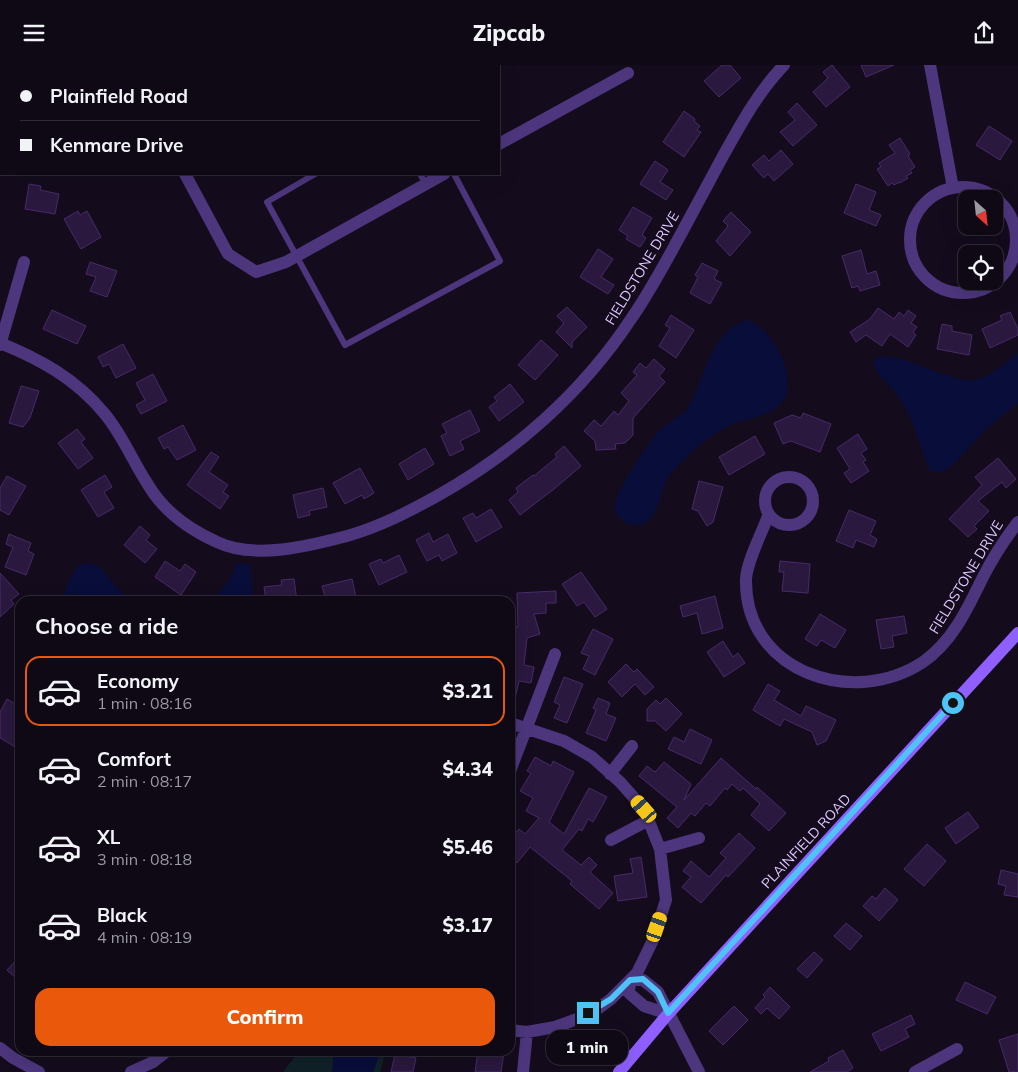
<!DOCTYPE html>
<meta charset="utf-8">
<style>
body{margin:0;font-family:Mulish,sans-serif;background:#1d1723;color:#f1f3f6;height:100vh;display:flex;flex-direction:column;font-size:19px;white-space:nowrap}
*{box-sizing:border-box;margin:0}
p{font-size:16px;color:#9b9aa1}
.icon{flex:none;width:28px;height:28px;fill:none;stroke:currentColor;stroke-width:2;stroke-linecap:round;stroke-linejoin:round}
.map{position:relative;flex:1;overflow:hidden}
.panel{position:absolute;left:15px;top:531px;width:500px;height:460px;display:flex;flex-direction:column;background:#0f0916;border-radius:15px;box-shadow:0 5px 20px #0002,0 0 0 1px #2f2a35}
.panel>*{flex:none}
.top-card{position:absolute;left:0px;top:0px;width:500px;height:110px;box-shadow:0 5px 20px #0002,0 0 0 1px #2f2a35;display:grid;align-content:center;height:110px;padding:0 20px;background:#0f0916}
.needle{width:32px;rotate:153deg}
.fabs{position:absolute;left:958px;top:125px;display:grid;gap:10px}
.fabs a{display:grid;place-items:center;width:45px;height:45px;border-radius:10px;background:#0f0916;box-shadow:0 5px 20px #0002,0 0 0 1px #2f2a35;font-size:25px}
.end{position:absolute;width:22px;height:22px;margin:-11px;border:6px solid #4fc3f7;background:#111;box-shadow:0 0 0 2px #111}
.from{border-radius:50%}
.bubble{position:absolute;height:35px;border-radius:15px;background:#0f0916;box-shadow:0 5px 20px #0002,0 0 0 1px #2f2a35;font-size:16px;font-weight:800;line-height:35px;text-align:center}
.car{position:absolute;width:15px;height:30px;margin:-15px -8px;border-radius:6px;box-shadow:0 0 4px 1px #0007;background:linear-gradient(#f5c518 24%,#345 0 40%,#f5c518 0 76%,#345 0 86%,#f5c518 0)}
.top-card b{display:flex;align-items:center;gap:18px;height:48px;font-size:19px}
.top-card b+b{border-top:1px solid #2f2a35}
.top-card i{width:12px;height:12px;background:#f1f3f6}
ul{padding:0;list-style:none}
li{display:flex;align-items:center;gap:15px;height:70px;margin:0 10px 8px;padding:0 10px;border:2px solid transparent;border-radius:15px}
li div{flex:1}
li b{display:block;font-size:19px}
li em{font-style:normal;font-weight:800}
li.active{border-color:#ea580c}
li>.icon{width:45px;height:45px;stroke-width:1.5}
h2{padding:0 20px;font-size:22px;line-height:60px}
.button{display:flex;gap:10px;margin-top:auto;padding:10px 20px}
.button a{flex:1;height:58px;border-radius:15px;background:#ea580c;color:#fff;font-size:20px;font-weight:800;line-height:58px;text-align:center}
header{display:flex;justify-content:space-between;align-items:center;height:65px;padding:0 20px;background:#0f0916;font-size:22px;font-weight:800}
.map>svg:first-child{display:block}
.green{fill:#0f2127}
.water{fill:#080d3a}
.building{fill:#2a183e;stroke:#482a6a}
.lines{fill:none;stroke-linecap:round;stroke-linejoin:round}
.lane{stroke:#4d367d;stroke-width:6}
.street{stroke:#4d367d;stroke-width:12}
.secondary{stroke:#8f5fff;stroke-width:12}
.route{stroke:#4fc3f7;stroke-width:6}
.labels{text-anchor:middle;stroke-width:4;stroke-linejoin:round;paint-order:stroke}
.street-label{font-size:14px;fill:#dec8ff;stroke:#140c1d}
</style>
<header><svg class="icon" aria-label="menu" viewBox="0 0 24 24"><path d="M4 6h16M4 12h16M4 18h16"/></svg>Zipcab<svg class="icon" aria-label="share" viewBox="0 0 24 24"><path d="M12 15V3M7 8l5-5 5 5M5 13v7h14v-7"/></svg></header>
<div class="map">
<svg width="1018" height="1007" viewBox="0 0 1018 1007">
<rect width="100%" height="100%" fill="#140c1d"/>
<path class="green" d="M 299,986 L 386,986 L 380,1007 L 283,1007 Z"/>
<path class="water" d="M 748,255 C 764,262 775,278 782,293 C 786,303 789,315 787,326 C 782,352 748,352 728,361 C 710,370 692,386 678,401 C 675,404 671,408 668,412 C 660,427 658,459 637,460 C 627,461 614,452 615,440 C 617,425 646,381 657,368 C 665,359 678,354 686,345 C 692,338 695,329 698,321 C 708,296 719,261 748,255 Z
M 1018,288 L 1018,338 L 985,365 L 956,397 L 944,407 L 933,407 L 928,402 C 919,377 912,348 895,327 C 888,318 873,308 874,295 C 891,280 951,320 975,315 C 992,311 1005,298 1018,288 Z
M 89,498 L 100,502 L 128,536 L 62,536 L 69,516 L 77,501 Z
M 237,498 L 251,500 L 253,536 L 213,536 L 230,514 Z
M 334,986 L 381,986 L 373,1007 L 332,1007 Z"/>
<path class="building" d="M 722,0 L 730,0 L 741,13 L 719,32 L 704,16 Z
M 832,0 L 850,22 L 826,42 L 813,27 L 828,13 L 823,7 Z
M 861,0 L 894,0 L 866,12 Z
M 797,38 L 817,60 L 793,81 L 780,67 L 795,55 L 788,47 Z
M 684,46 L 695,54 L 694,56 L 700,61 L 697,65 L 701,67 L 684,92 L 663,77 Z
M 989,61 L 1012,76 L 1000,95 L 976,80 Z
M 900,73 L 910,89 L 908,91 L 915,102 L 910,105 L 912,108 L 906,111 L 908,113 L 900,118 L 900,117 L 894,120 L 892,118 L 888,121 L 877,104 L 881,102 L 879,98 L 895,88 L 889,80 Z
M 781,85 L 793,99 L 774,116 L 768,109 L 764,113 L 752,100 L 764,90 L 769,96 Z
M 655,96 L 668,105 L 660,117 L 673,125 L 666,135 L 640,119 Z
M 29,119 L 41,121 L 40,125 L 59,129 L 55,149 L 25,144 Z
M 856,119 L 876,127 L 869,145 L 881,150 L 876,161 L 844,148 Z
M 633,142 L 652,153 L 642,170 L 646,173 L 640,182 L 626,174 L 628,171 L 619,165 Z
M 78,146 L 80,150 L 87,146 L 101,172 L 81,184 L 64,154 Z
M 731,147 L 751,167 L 730,191 L 716,176 L 728,161 L 723,156 Z
M 598,184 L 613,194 L 601,212 L 614,220 L 608,229 L 580,212 Z
M 861,185 L 867,209 L 876,206 L 880,220 L 860,226 L 858,221 L 852,223 L 842,191 Z
M 90,197 L 117,206 L 107,232 L 90,226 L 96,212 L 86,209 Z
M 702,198 L 718,206 L 714,214 L 722,218 L 710,239 L 690,228 L 698,212 L 695,210 Z
M 567,242 L 587,262 L 572,277 L 572,283 L 556,267 L 564,258 L 557,251 Z
M 878,243 L 894,254 L 899,247 L 904,251 L 908,245 L 916,251 L 911,258 L 917,262 L 913,267 L 916,270 L 908,282 L 890,269 L 882,281 L 866,270 L 856,277 L 850,267 L 870,254 Z
M 52,245 L 86,261 L 77,279 L 43,264 Z
M 1010,247 L 1018,264 L 1018,270 L 990,283 L 982,264 L 1002,255 L 1000,251 Z
M 671,250 L 694,265 L 676,293 L 659,281 L 670,263 L 665,260 Z
M 942,259 L 952,261 L 952,266 L 972,270 L 969,290 L 937,284 Z
M 541,275 L 558,290 L 535,315 L 518,300 Z
M 123,279 L 136,303 L 116,313 L 109,299 L 103,302 L 98,292 Z
M 654,294 L 665,304 L 659,311 L 665,317 L 633,353 L 633,370 L 625,378 L 615,379 L 616,384 L 596,385 L 595,376 L 584,366 L 594,355 L 601,361 L 614,346 L 618,350 L 629,336 L 621,328 L 637,310 L 633,307 L 640,298 L 646,303 Z
M 153,309 L 167,336 L 141,349 L 136,340 L 145,335 L 136,318 Z
M 510,319 L 524,337 L 499,356 L 489,342 L 497,336 L 494,332 Z
M 21,321 L 39,326 L 30,353 L 23,362 L 9,358 Z
M 470,345 L 480,366 L 460,376 L 464,384 L 450,391 L 441,371 L 447,368 L 442,359 Z
M 803,348 L 831,359 L 820,387 L 791,376 L 783,379 L 774,358 L 792,350 L 801,353 Z
M 183,360 L 196,385 L 177,395 L 168,382 L 164,384 L 158,373 Z
M 77,364 L 85,374 L 81,377 L 93,393 L 78,404 L 58,378 Z
M 858,369 L 867,384 L 861,388 L 866,395 L 863,397 L 869,406 L 851,418 L 844,408 L 850,404 L 837,383 Z
M 755,371 L 765,389 L 729,410 L 719,392 Z
M 564,381 L 581,401 L 554,424 L 520,450 L 509,435 L 518,427 L 516,423 L 533,410 L 534,411 L 557,392 L 555,389 Z
M 425,383 L 434,399 L 408,415 L 399,399 Z
M 211,387 L 219,392 L 209,407 L 228,420 L 223,427 L 229,431 L 220,444 L 187,420 Z
M 998,393 L 1016,414 L 1006,423 L 1002,417 L 978,436 L 989,446 L 974,461 L 977,464 L 968,472 L 949,454 L 982,420 L 975,412 Z
M 360,403 L 374,428 L 364,434 L 362,430 L 345,439 L 333,418 Z
M 105,410 L 112,422 L 104,427 L 114,443 L 98,452 L 81,425 Z
M 7,411 L 26,421 L 9,450 L 0,445 L 0,423 Z
M 699,416 L 723,422 L 713,457 L 707,461 L 698,446 L 692,444 Z
M 323,423 L 327,442 L 309,446 L 310,450 L 298,453 L 293,430 Z
M 491,444 L 502,462 L 476,477 L 463,453 L 473,448 L 476,453 Z
M 849,445 L 876,456 L 870,470 L 877,474 L 874,482 L 856,475 L 853,483 L 836,476 Z
M 140,461 L 150,470 L 146,475 L 157,484 L 145,498 L 124,480 Z
M 429,468 L 433,477 L 448,469 L 457,488 L 442,496 L 439,490 L 427,496 L 416,475 Z
M 9,469 L 31,478 L 28,486 L 34,489 L 26,510 L 5,502 L 13,482 L 6,479 Z
M 399,490 L 407,507 L 379,520 L 369,499 L 381,494 L 383,498 Z
M 165,496 L 180,506 L 185,499 L 196,507 L 181,530 L 155,512 Z
M 780,496 L 810,499 L 808,528 L 782,526 L 784,507 L 779,507 Z
M 581,507 L 607,544 L 595,552 L 584,537 L 577,541 L 562,519 Z
M 0,508 L 19,529 L 11,535 L 14,539 L 0,552 Z
M 294,514 L 297,536 L 266,536 L 264,522 L 282,520 L 281,515 Z
M 352,514 L 356,532 L 337,536 L 326,536 L 322,521 Z
M 556,526 L 556,538 L 546,538 L 546,548 L 534,549 L 540,569 L 527,573 L 524,600 L 534,602 L 531,618 L 519,616 L 514,638 L 510,638 L 510,561 L 518,562 L 517,528 Z
M 715,531 L 723,563 L 702,569 L 697,548 L 683,552 L 680,541 Z
M 820,549 L 846,565 L 835,583 L 821,575 L 817,581 L 805,574 Z
M 904,551 L 907,568 L 892,571 L 894,582 L 881,584 L 876,555 Z
M 593,564 L 613,574 L 595,610 L 583,604 L 589,591 L 581,588 Z
M 723,576 L 733,592 L 738,588 L 745,598 L 724,612 L 707,587 Z
M 626,599 L 634,607 L 637,604 L 654,622 L 645,630 L 635,619 L 622,632 L 608,617 Z
M 564,612 L 583,619 L 567,658 L 554,653 L 560,640 L 554,637 Z
M 768,619 L 780,626 L 774,635 L 801,651 L 806,641 L 836,655 L 826,676 L 817,680 L 812,667 L 784,654 L 780,661 L 753,645 Z
M 598,633 L 610,638 L 606,649 L 616,653 L 606,676 L 586,668 L 596,645 L 593,643 Z
M 666,633 L 682,649 L 666,666 L 655,656 L 647,656 L 647,644 L 656,635 L 660,639 Z
M 7,634 L 20,642 L 20,678 L 17,683 L 0,673 L 0,647 Z
M 690,664 L 712,675 L 701,699 L 668,684 L 674,672 L 684,677 Z
M 535,692 L 551,701 L 553,696 L 574,707 L 549,757 L 564,769 L 589,723 L 607,732 L 593,757 L 588,754 L 582,766 L 579,764 L 562,785 L 581,800 L 589,792 L 597,800 L 590,807 L 613,828 L 599,844 L 570,819 L 572,816 L 530,782 L 517,798 L 510,792 L 510,774 L 519,764 L 525,769 L 539,753 L 526,746 L 533,733 L 520,726 L 531,708 L 527,706 Z
M 721,693 L 756,724 L 757,722 L 786,748 L 769,766 L 751,750 L 760,739 L 743,723 L 740,726 L 732,719 L 727,725 L 725,723 L 710,741 L 706,738 L 695,751 L 691,748 L 678,763 L 667,753 L 677,742 L 639,711 L 647,701 L 655,707 L 664,697 L 691,719 L 684,735 Z
M 968,747 L 979,762 L 956,779 L 945,763 Z
M 739,768 L 755,783 L 728,812 L 726,810 L 701,838 L 682,822 L 691,812 L 683,806 L 691,796 L 709,812 L 726,793 L 720,788 Z
M 927,779 L 946,796 L 924,821 L 904,804 Z
M 641,792 L 647,832 L 618,836 L 614,811 L 633,808 L 630,794 Z
M 1001,805 L 1018,809 L 1018,832 L 1004,830 L 1006,821 L 998,819 Z
M 885,823 L 898,835 L 879,856 L 863,841 L 872,831 L 876,834 Z
M 846,858 L 862,871 L 850,885 L 834,871 Z
M 814,887 L 823,895 L 807,913 L 797,904 Z
M 20,891 L 20,917 L 7,905 Z
M 965,917 L 996,932 L 987,949 L 956,935 Z
M 770,922 L 790,942 L 779,954 L 767,943 L 761,949 L 755,943 L 765,932 L 763,930 Z
M 734,941 L 748,955 L 723,980 L 709,966 Z
M 911,950 L 915,959 L 905,964 L 909,972 L 881,986 L 872,969 Z
M 1018,969 L 1018,1007 L 1009,1007 L 999,975 Z
M 843,985 L 853,1003 L 847,1007 L 810,1007 L 829,996 L 828,993 Z
M 478,986 L 504,987 L 501,1007 L 475,1007 Z
M 395,989 L 416,993 L 413,1007 L 391,1007 Z"/>
<g class="lines">
<path class="lane" d="M 21,0 L 22,1
M 0,28 L 1,27
M 315,109 L 267,137 L 345,280 L 500,196 L 454,109
M 420,109 L 426,119"/>
<path class="street" d="M 63,0 L 64,1
M 126,0 L 126,1
M 930,0 L 953,123
M 105,1 L 106,0
M 0,67 L 1,66
M 499,79 L 628,8
M 0,91 L 1,90
M 185,109 L 228,189 L 256,207 L 286,197 L 444,109
M910 175a53 53 0 1 1 106 0a53 53 0 1 1-106 0Z
M 0,278 C 40,294 76,314 104,348 C 122,369 132,395 147,418 C 163,446 188,464 217,477 C 255,495 309,481 347,471 C 379,462 408,447 437,431 C 514,388 582,328 631,254 C 650,227 665,198 681,169 C 695,143 709,117 723,91 C 741,59 758,27 784,0
M 0,280 L 24,197
M765 436a24 24 0 1 1 48 0a24 24 0 1 1-48 0Z
M 768,451 C 762,468 746,498 746,515 C 745,608 854,643 923,597 C 952,577 967,545 982,514 C 992,494 1004,475 1018,457
M 510,658 L 564,676 L 592,692 L 620,717 L 644,744 L 660,784 L 666,835 L 653,875 L 637,908 L 611,934 L 599,943 L 577,954 L 555,962 L 527,967 L 510,965
M 510,706 L 555,589
M 610,709 L 632,681
M 611,775 L 647,756
M 660,784 L 699,773
M 668,949 L 644,941 L 629,928 L 630,915 L 643,915 L 658,927 L 699,1007
M 0,983 L 13,993 L 39,1007
M 131,1007 L 153,997 L 167,986
M 523,1007 L 527,967
M 915,1007 L 957,984"/>
<path class="secondary" d="M 619,1007 L 668,949 L 1018,568"/>
</g>
<g class="lines">
<path class="route" d="M 588,948 L 611,934 L 630,915 L 643,914 L 658,927 L 668,948 L 953,638"/>
</g>
<g class="labels">
<g class="street-label">
<text transform="translate(642 203) rotate(-59)" y="5">FIELDSTONE DRIVE</text>
<text transform="translate(966 512) rotate(-59)" y="5">FIELDSTONE DRIVE</text>
<text transform="translate(806 776) rotate(-47)" y="5">PLAINFIELD ROAD</text>
</g>
</g>
</svg>
<div class="fabs">
<a><svg class="needle" viewBox="-14 -14 28 28"><path d="M0-13l5 13h-10z" fill="#e53935"/><path d="M0 13l5-13h-10z" fill="#9b9aa1"/></svg></a>
<a><svg class="icon" aria-label="locate" viewBox="0 0 24 24"><circle cx="12" cy="12" r="6"/><path d="M12 2v4M12 18v4M2 12h4M18 12h4"/></svg></a>
</div>
<i class="end from" style="left:953px;top:638px"></i>
<i class="end" style="left:588px;top:948px"></i>
<div class="bubble" style="left:546px;top:965px;width:82px">1 min</div>
<i class="car" style="left:644px;top:744px;rotate:319deg"></i>
<i class="car" style="left:657px;top:862px;rotate:19deg"></i>
<div class="top-card">
<b><i class="from"></i>Plainfield Road</b>
<b><i></i>Kenmare Drive</b>
</div>
<section class="panel">
<h2>Choose a ride</h2>
<ul>
<li class="active"><svg class="icon" aria-label="car" viewBox="0 0 24 24"><path d="M5 17H2v-5l4-1 3-4h7l3 4 3 1v5h-3M9 17h6M6 11h13"/><circle cx="7" cy="17" r="2"/><circle cx="17" cy="17" r="2"/></svg><div><b>Economy</b><p>1 min · 08:16</p></div><em>$3.21</em></li>
<li><svg class="icon" aria-label="car" viewBox="0 0 24 24"><path d="M5 17H2v-5l4-1 3-4h7l3 4 3 1v5h-3M9 17h6M6 11h13"/><circle cx="7" cy="17" r="2"/><circle cx="17" cy="17" r="2"/></svg><div><b>Comfort</b><p>2 min · 08:17</p></div><em>$4.34</em></li>
<li><svg class="icon" aria-label="car" viewBox="0 0 24 24"><path d="M5 17H2v-5l4-1 3-4h7l3 4 3 1v5h-3M9 17h6M6 11h13"/><circle cx="7" cy="17" r="2"/><circle cx="17" cy="17" r="2"/></svg><div><b>XL</b><p>3 min · 08:18</p></div><em>$5.46</em></li>
<li><svg class="icon" aria-label="car" viewBox="0 0 24 24"><path d="M5 17H2v-5l4-1 3-4h7l3 4 3 1v5h-3M9 17h6M6 11h13"/><circle cx="7" cy="17" r="2"/><circle cx="17" cy="17" r="2"/></svg><div><b>Black</b><p>4 min · 08:19</p></div><em>$3.17</em></li>
</ul>
<div class="button"><a>Confirm</a></div>
</section>
</div>
